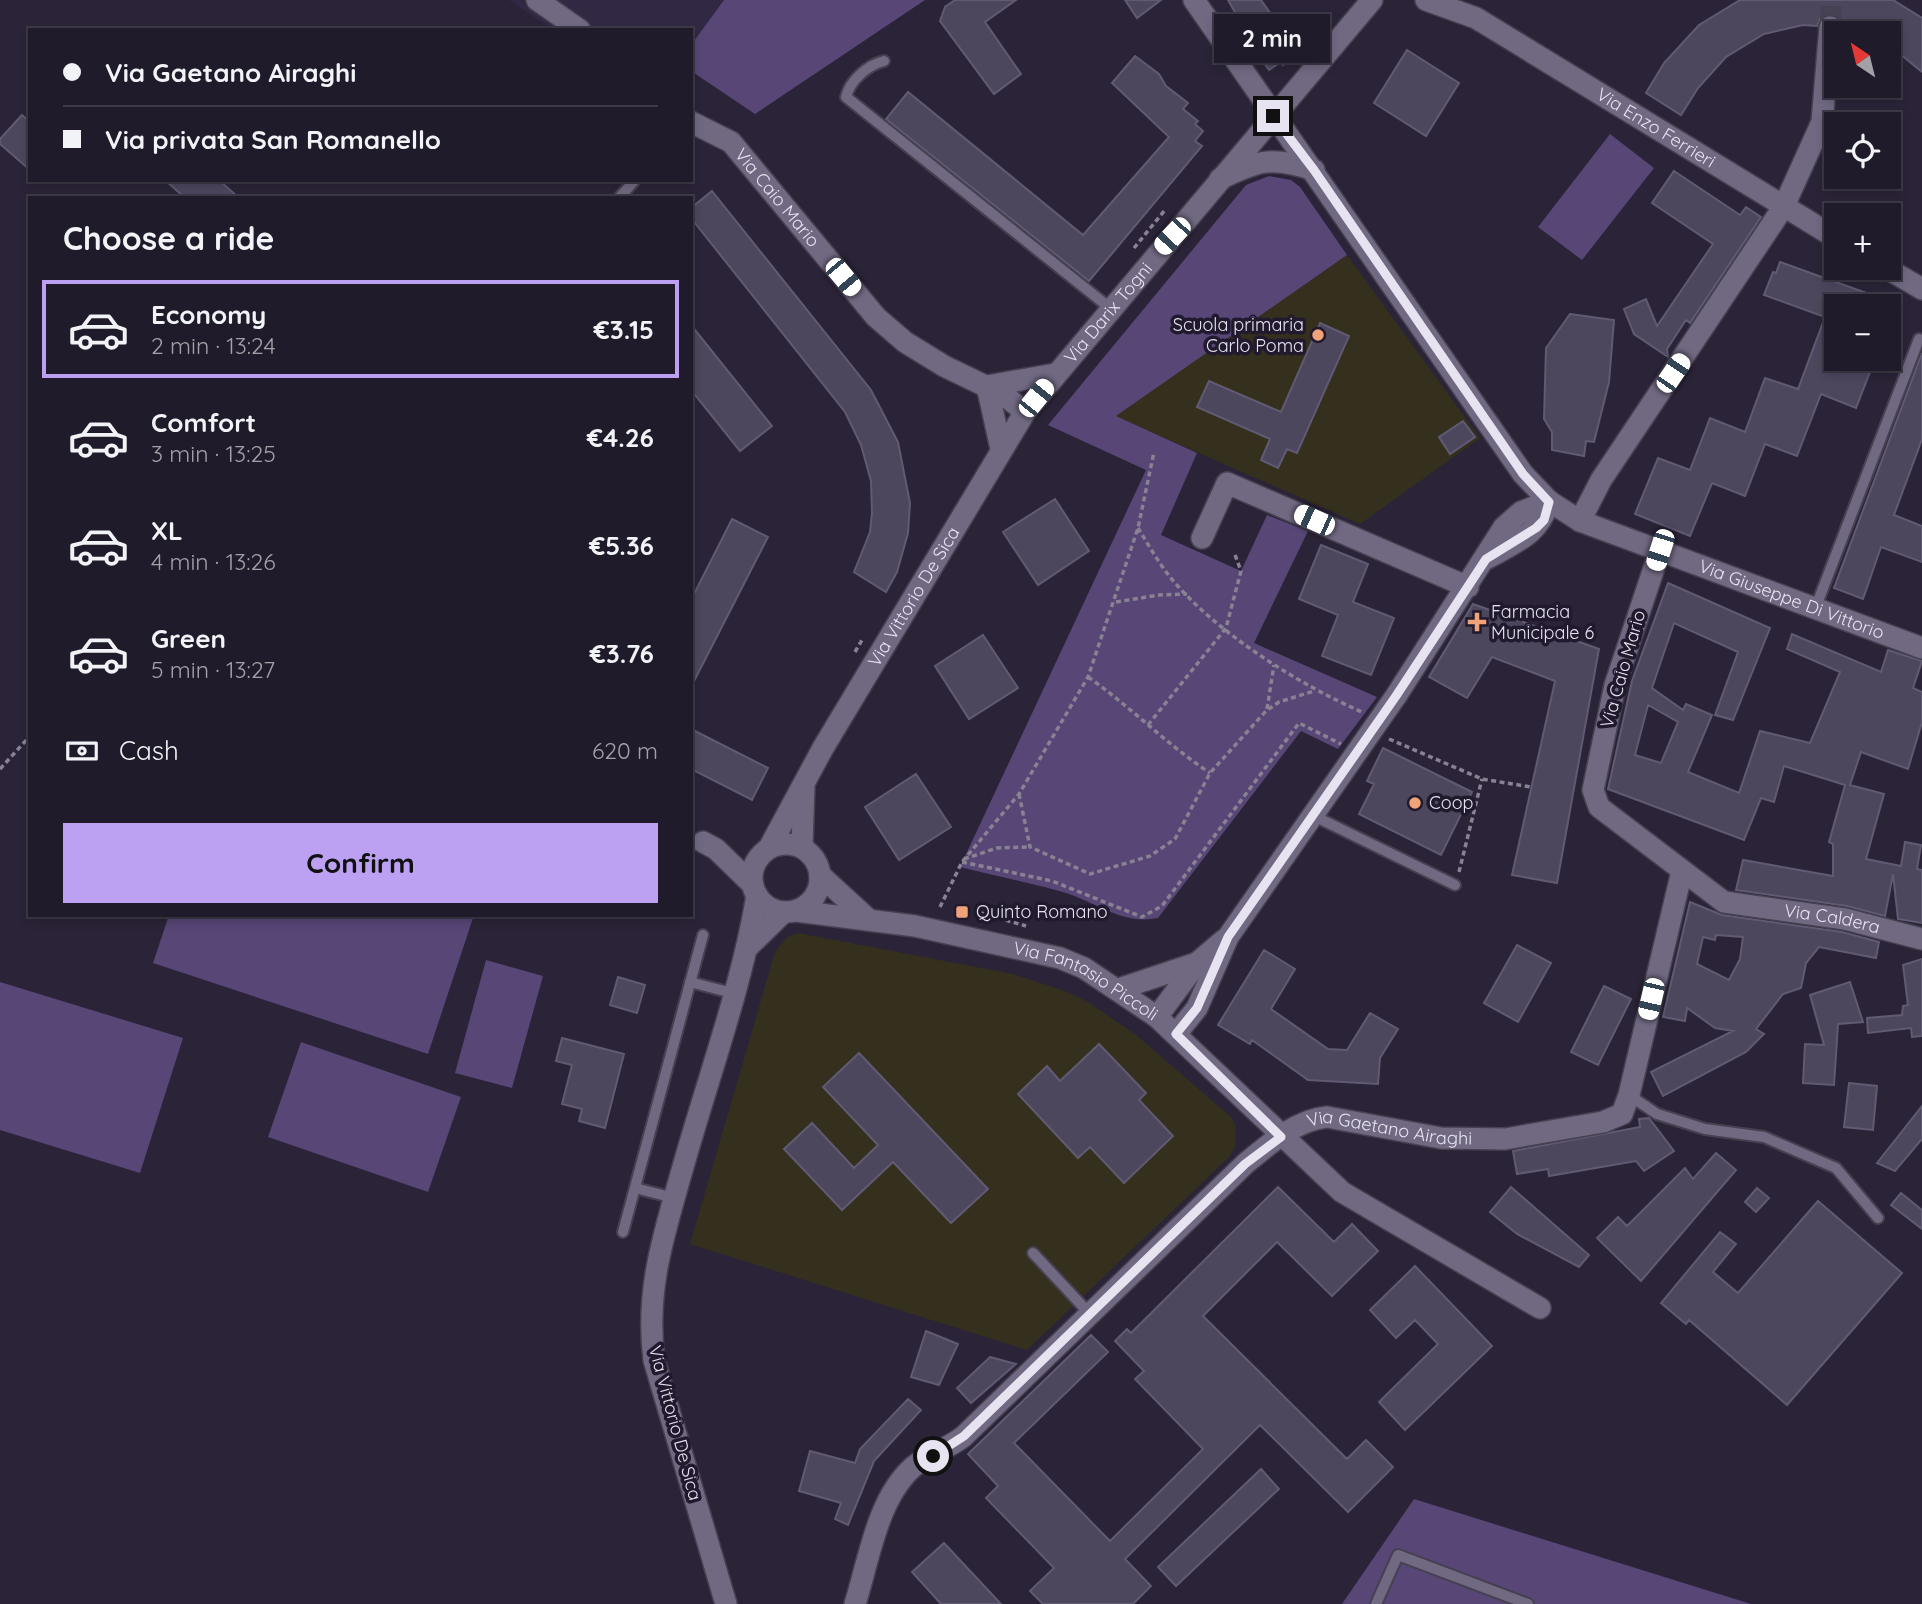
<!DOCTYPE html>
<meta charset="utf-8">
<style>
body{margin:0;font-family:Quicksand,sans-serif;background:#2d2836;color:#f1f3f6;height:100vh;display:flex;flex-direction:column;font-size:26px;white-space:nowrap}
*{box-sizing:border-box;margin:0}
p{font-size:23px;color:#a2a1a8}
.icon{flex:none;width:38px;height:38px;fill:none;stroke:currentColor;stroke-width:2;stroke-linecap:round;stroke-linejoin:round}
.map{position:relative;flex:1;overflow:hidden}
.panel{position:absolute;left:28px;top:196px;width:665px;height:721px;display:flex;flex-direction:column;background:#201b2a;border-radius:0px;box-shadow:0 4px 10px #0003,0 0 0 2px #3d3947}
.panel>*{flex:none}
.banner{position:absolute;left:28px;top:28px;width:665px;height:154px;border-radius:0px;box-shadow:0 4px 10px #0003,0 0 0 2px #3d3947;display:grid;align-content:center;height:154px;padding:0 35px;background:#201b2a}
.needle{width:46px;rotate:325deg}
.tools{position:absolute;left:1824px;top:21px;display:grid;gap:14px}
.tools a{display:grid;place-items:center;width:77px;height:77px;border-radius:0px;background:#201b2a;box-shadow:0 4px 10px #0003,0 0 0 2px #3d3947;font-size:35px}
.end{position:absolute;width:32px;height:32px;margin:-16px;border:9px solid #e7e3f1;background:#111;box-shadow:0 0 0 4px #111}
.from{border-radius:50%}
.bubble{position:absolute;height:49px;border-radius:0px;background:#201b2a;box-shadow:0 4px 10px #0003,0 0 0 2px #3d3947;font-size:23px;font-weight:800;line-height:49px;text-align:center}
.car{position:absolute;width:21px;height:42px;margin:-21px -10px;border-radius:9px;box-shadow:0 0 5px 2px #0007;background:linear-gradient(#fff 24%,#345 0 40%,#fff 0 76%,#345 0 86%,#fff 0)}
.banner b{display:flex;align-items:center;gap:24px;height:66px;font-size:26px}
.banner b+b{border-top:2px solid #3d3947}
.banner i{width:18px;height:18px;background:#f1f3f6}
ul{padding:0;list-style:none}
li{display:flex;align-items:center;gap:21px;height:98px;margin:0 14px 10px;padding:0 21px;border:4px solid transparent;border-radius:0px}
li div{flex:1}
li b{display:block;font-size:26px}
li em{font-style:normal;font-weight:800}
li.on{border-color:#bca0f2}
li>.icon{width:63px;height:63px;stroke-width:1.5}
h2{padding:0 35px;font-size:32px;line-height:84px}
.pay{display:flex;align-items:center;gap:18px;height:77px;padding:0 35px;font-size:26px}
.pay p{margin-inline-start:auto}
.button{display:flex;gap:14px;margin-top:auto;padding:14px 35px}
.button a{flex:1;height:80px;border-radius:0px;background:#bca0f2;color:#111;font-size:28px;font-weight:800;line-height:80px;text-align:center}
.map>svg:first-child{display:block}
.built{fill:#312843}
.education{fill:#352f1e}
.green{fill:#574676}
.building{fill:#4d475e;stroke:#605a72;stroke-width:2;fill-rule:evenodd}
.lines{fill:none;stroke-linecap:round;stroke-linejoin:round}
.minor-tunnel{stroke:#474154;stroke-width:21;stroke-dasharray:21 10;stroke-linecap:butt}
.service-casing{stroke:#464051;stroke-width:14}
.minor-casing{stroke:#464051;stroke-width:24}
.tertiary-casing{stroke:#464051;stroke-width:24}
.path{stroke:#888293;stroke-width:3.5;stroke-dasharray:5 3.5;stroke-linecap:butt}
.service{stroke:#716982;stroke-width:10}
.minor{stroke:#716982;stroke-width:21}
.tertiary{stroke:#716982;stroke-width:21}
.route{stroke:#e7e3f1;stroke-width:9}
.poi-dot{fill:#f0a279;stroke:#211a2e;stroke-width:2.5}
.labels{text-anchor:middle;stroke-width:7;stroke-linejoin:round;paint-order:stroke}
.street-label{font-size:18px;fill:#e7e3f1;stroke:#211a2e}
.poi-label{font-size:18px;fill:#e7e3f1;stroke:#211a2e;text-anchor:start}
</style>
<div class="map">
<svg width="1922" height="1604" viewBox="0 0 1922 1604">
<rect width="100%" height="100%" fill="#2b2438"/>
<path class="built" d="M 509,0 L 724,0 L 691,45 L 691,30 L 553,30 Z"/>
<path class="education" d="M 1347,255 L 1480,438 L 1360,524 L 1115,416 Z
M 798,933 L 1013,974 L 1065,991 L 1088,1002 L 1136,1035 L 1231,1117 L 1236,1126 L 1235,1147 L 1230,1156 L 1027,1350 L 690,1244 L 775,952 L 787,937 Z"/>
<path class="green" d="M 724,0 L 925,0 L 755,114 L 691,71 L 691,45 Z
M 1610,134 L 1654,168 L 1582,260 L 1538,227 Z
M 1269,176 L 1291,180 L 1300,187 L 1347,255 L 1116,416 L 1197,453 L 1161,535 L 1241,571 L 1267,515 L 1308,531 L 1254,643 L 1377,697 L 1338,749 L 1301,731 L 1158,918 C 1123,925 1099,904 1066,893 C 1032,883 995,876 960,867 L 1146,470 L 1048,425 L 1246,185 Z
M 169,915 L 474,915 L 428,1054 L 153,963 Z
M 486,960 L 543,976 L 512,1088 L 455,1073 Z
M 0,982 L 183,1038 L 140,1173 L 0,1130 Z
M 301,1042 L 461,1097 L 428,1192 L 268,1137 Z
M 1414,1499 L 1751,1604 L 1342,1604 Z"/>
<path class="building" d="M 955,0 L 1016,0 L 985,22 L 1021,74 L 994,94 L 940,21 L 945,7 Z
M 1125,0 L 1161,0 L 1137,18 Z
M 1228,0 L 1261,0 L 1295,49 L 1283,65 L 1281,62 L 1269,70 L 1243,34 L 1246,32 Z
M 1740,0 L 1893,0 L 1922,18 L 1922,72 L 1888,44 L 1888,33 L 1861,33 L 1843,28 L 1838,17 L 1830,14 L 1820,19 L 1817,26 L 1803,25 L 1764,34 L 1726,57 L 1698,88 L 1681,115 L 1646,93 L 1664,63 L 1699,25 Z
M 1407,50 L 1459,83 L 1426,136 L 1374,103 Z
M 1135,56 L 1159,74 L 1166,86 L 1188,103 L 1183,109 L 1198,121 L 1195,124 L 1203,131 L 1195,141 L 1202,146 L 1089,281 L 886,119 L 908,92 L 1083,235 L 1169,137 L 1112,83 Z
M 22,115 L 30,122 L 30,170 L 0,144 L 0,139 Z
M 1674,171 L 1740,215 L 1746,207 L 1761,217 L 1690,323 L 1686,320 L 1667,349 L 1668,357 L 1634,334 L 1624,309 L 1646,299 L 1657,326 L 1713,244 L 1652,203 Z
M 165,180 L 219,180 L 239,198 L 185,198 Z
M 712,191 L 871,390 L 898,442 L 910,503 L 908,533 L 897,572 L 886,592 L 854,572 L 870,532 L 872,513 L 871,481 L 861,445 L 845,412 L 691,218 L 691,208 Z
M 1780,262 L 1897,304 L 1836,306 L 1836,359 L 1875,359 L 1856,408 L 1821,394 L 1797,456 L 1765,444 L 1745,496 L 1712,483 L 1690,536 L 1635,514 L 1658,458 L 1690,470 L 1710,418 L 1745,432 L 1765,378 L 1798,389 L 1825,317 L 1764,295 L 1773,272 L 1776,273 Z
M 1570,314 L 1614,320 L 1609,382 L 1594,442 L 1586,441 L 1584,456 L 1552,450 L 1552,432 L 1544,419 L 1546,348 Z
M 1320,323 L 1349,336 L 1297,453 L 1287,449 L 1278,468 L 1261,460 L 1270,439 L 1197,407 L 1209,381 L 1281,412 Z
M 691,325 L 772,426 L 740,451 L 691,390 Z
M 1922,353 L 1922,439 L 1894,515 L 1922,526 L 1922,562 L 1881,547 L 1863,599 L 1834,588 Z
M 1463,421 L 1475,437 L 1450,454 L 1439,437 Z
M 1055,499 L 1089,551 L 1038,585 L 1003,532 Z
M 732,519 L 768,537 L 691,687 L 691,600 Z
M 1321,545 L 1368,564 L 1353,602 L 1394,618 L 1371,675 L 1322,656 L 1338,615 L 1299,599 Z
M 1668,583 L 1770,628 L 1733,720 L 1715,715 L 1738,652 L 1674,623 L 1652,688 L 1683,710 L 1686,704 L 1712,715 L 1688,772 L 1739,793 L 1760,731 L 1810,743 L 1840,672 L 1787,649 L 1792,634 L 1881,672 L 1888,650 L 1922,661 L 1913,688 L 1922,692 L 1922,722 L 1908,769 L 1861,752 L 1850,785 L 1884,794 L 1866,859 L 1901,866 L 1905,842 L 1921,845 L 1917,869 L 1922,870 L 1922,923 L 1898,919 L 1893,874 L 1885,916 L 1847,906 L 1736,890 L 1743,860 L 1833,876 L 1833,844 L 1829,842 L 1845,785 L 1784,766 L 1774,802 L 1761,798 L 1744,840 L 1608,789 L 1632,681 ZM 1648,705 L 1678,722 L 1661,763 L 1635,755 Z
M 1473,604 L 1599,649 L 1557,883 L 1512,875 L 1555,681 L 1492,657 L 1467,698 L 1429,677 Z
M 983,635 L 1018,688 L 969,719 L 935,666 Z
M 691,729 L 768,768 L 752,800 L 691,769 Z
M 1383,748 L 1472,792 L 1441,855 L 1359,814 L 1374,784 L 1367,781 Z
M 916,774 L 951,827 L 899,860 L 865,807 Z
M 1690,902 L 1722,915 L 1842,932 L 1879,942 L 1876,958 L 1819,947 L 1806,963 L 1801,988 L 1783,994 L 1756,1029 L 1764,1034 L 1746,1052 L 1663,1096 L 1651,1072 L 1733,1031 L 1715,1028 L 1687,1008 L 1685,1021 L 1663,1017 ZM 1716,935 L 1743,937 L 1740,959 L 1729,980 L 1697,964 L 1703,937 L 1715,940 Z
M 1517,945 L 1551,963 L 1518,1022 L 1484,1003 Z
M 1264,950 L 1295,969 L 1271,1009 L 1328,1049 L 1347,1050 L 1370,1013 L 1398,1029 L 1380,1058 L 1378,1084 L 1308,1080 L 1252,1040 L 1250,1044 L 1218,1025 Z
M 1922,959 L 1922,1036 L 1912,1037 L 1911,1028 L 1868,1033 L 1867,1018 L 1902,1015 L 1903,1006 L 1908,1005 L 1903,965 Z
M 618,977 L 645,985 L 637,1013 L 610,1005 Z
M 1850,982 L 1863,1022 L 1838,1024 L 1834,1085 L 1803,1083 L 1805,1044 L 1824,1045 L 1810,995 Z
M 1604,986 L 1631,999 L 1598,1065 L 1571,1052 Z
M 562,1038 L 624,1054 L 605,1128 L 579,1121 L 582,1109 L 562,1104 L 572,1065 L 556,1061 Z
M 1099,1044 L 1146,1093 L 1139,1100 L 1173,1136 L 1124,1183 L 1090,1147 L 1078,1158 L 1018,1094 L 1047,1066 L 1060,1081 Z
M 859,1053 L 988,1189 L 951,1223 L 893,1162 L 842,1210 L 784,1149 L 812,1123 L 854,1168 L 878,1145 L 823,1087 Z
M 1849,1083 L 1877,1086 L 1873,1130 L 1844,1127 Z
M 1922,1106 L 1922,1139 L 1895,1171 L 1877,1163 Z
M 1649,1118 L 1674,1151 L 1644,1171 L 1636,1161 L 1549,1176 L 1548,1169 L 1517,1174 L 1513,1151 L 1640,1127 L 1639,1119 Z
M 1716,1153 L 1736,1170 L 1641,1281 L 1597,1238 L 1618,1217 L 1627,1226 L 1685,1168 L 1693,1179 Z
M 1278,1187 L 1334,1242 L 1352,1224 L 1378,1251 L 1332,1296 L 1277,1242 L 1203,1316 L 1347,1459 L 1366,1440 L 1393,1467 L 1348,1512 L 1260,1425 L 1125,1559 L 1151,1586 L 1133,1604 L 1043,1604 L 1030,1591 L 1054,1568 L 986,1498 L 998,1486 L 968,1454 L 1091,1335 L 1108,1352 L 1014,1443 L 1110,1541 L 1203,1449 L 1135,1379 L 1144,1371 L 1115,1341 L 1127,1329 L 1131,1333 Z
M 1511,1187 L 1589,1255 L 1579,1267 L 1517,1234 L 1490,1212 Z
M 1757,1188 L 1769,1198 L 1756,1212 L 1745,1202 Z
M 1901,1193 L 1922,1210 L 1922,1229 L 1891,1205 Z
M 1818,1201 L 1902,1273 L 1787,1405 L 1689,1320 L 1686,1324 L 1661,1303 L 1720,1232 L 1736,1244 L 1713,1272 L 1738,1293 Z
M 1415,1266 L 1492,1346 L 1405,1430 L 1379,1402 L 1438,1344 L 1415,1320 L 1396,1338 L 1370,1310 Z
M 926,1331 L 958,1344 L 939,1385 L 911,1377 Z
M 990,1357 L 1016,1364 L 971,1403 L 957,1388 Z
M 908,1399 L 921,1410 L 874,1461 L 848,1525 L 835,1519 L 841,1503 L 799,1491 L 810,1451 L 855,1463 L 860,1449 Z
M 1261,1469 L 1279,1489 L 1176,1586 L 1158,1567 Z
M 944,1543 L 1001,1604 L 941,1604 L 912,1572 Z"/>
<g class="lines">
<path class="minor-tunnel" d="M 1830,27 L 1832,0"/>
<g class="service-casing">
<path id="service" d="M 884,61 C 868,65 850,80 846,97 L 1110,308
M 619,198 L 635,180
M 1815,609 L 1919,339
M 1312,815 L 1455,885
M 690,982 L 732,993
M 1629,1095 L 1657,1114 L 1705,1129 L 1764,1137 L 1836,1168 L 1878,1218
M 635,1188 L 674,1198
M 623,1232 L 703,935
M 1033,1253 L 1089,1313
M 1376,1604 L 1398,1555 L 1528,1604"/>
</g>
<g class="minor-casing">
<g id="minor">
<path d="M 537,0 L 580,30"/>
<path id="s1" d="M 1194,0 L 1523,474 L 1549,501 L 1580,521 L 1922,648"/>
<path id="s2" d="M 1426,0 L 1476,18 L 1836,238"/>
<path id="s3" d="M 691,122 L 731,142 L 876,317 L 905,342 L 944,366 L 1004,395 L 1025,412"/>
<path d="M 1220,179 C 1259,160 1272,156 1314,170"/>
<path d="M 1886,268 L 1922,289"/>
<path d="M 987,386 L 1055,374"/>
<path d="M 987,386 L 1001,449"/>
<path d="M 1580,521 L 1601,480 L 1784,206 L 1822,122 L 1830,27"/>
<path d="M 1202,538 L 1227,483 L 1468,587"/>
<path id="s4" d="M 1660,550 L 1615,685 L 1593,790 L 1599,807 L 1724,902 L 1845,919 L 1922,939"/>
<path d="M 1488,558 C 1516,542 1540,534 1549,501"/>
<path d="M 820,875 L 868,919"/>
<path id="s5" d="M 796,911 L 915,926 L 1060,958 L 1084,968 L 1157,1017 L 1342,1192 L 1540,1308"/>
<path d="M 1119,989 L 1197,963"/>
<path d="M 1157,1017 L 1197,963 L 1224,940"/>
<path d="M 1176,1034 L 1197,1008 L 1228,937 L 1396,696 L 1504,527 L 1521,512 L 1549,501"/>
<path id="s6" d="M 855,1604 C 869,1560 877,1499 913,1467 C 928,1454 948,1449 964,1436 L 1245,1164 C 1269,1144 1296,1120 1327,1117 L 1441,1138 L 1505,1139 L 1603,1122 L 1622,1114 L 1629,1095 L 1682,871"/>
</g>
</g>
<g class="tertiary-casing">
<g id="tertiary">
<path d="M 703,842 L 716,849 L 753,885"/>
<circle cx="786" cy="878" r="34"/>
<path d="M 802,847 L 804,785"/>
<path id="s7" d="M 769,848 L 823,748 L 1025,412 L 1372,0"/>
<path d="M 748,947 L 784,912"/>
<path d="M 726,1604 L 654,1360 C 645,1290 664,1234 683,1167 C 708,1078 742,986 757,895"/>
</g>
</g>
<path class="path" d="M 1134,248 L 1165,210
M 1138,528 C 1148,544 1158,562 1170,577 C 1215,632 1298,684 1362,712
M 1116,602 L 1159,595 L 1187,594
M 855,652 L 862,640
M 1088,677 C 1131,707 1166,744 1210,773
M 1267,709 L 1274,665
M 1148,725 L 1226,628 L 1241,571 L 1234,552
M 1389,739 L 1482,779 L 1531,787
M 0,769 L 30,736
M 1019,794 L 1030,847 L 1090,874 L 1150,856 L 1175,839 L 1210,773 L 1266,711 L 1279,702 L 1314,691
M 964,859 L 997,848 L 1030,847
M 962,862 L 1052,881 L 1142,917 L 1162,906 L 1299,723 L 1341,744
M 1459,872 L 1482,779
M 940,907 L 962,862 L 1019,794 L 1088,677 L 1138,528 L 1154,452
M 981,913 L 1026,926"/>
<use href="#service" class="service"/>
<use href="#minor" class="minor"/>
<use href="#tertiary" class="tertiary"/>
</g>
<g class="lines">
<path class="route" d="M 933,1456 L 964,1436 L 1245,1164 L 1281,1137 L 1176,1034 L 1197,1008 L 1228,937 L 1396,696 L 1486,559 L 1536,528 L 1544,520 L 1549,502 L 1523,474 L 1314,170 L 1273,116"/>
</g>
<g class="poi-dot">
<circle cx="1318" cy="335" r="7"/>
<path d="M1473.5 611.5h7v7h7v7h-7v7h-7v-7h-7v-7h7z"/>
<circle cx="1415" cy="803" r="7"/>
<rect x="955" y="905" width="14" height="14" rx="3.5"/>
</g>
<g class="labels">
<g class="street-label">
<text dy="6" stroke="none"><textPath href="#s2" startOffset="264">Via Enzo Ferrieri</textPath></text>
<text dy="6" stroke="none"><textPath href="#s3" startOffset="117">Via Caio Mario</textPath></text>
<text dy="6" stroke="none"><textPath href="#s7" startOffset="635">Via Darix Togni</textPath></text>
<text dy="6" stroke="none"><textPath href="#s7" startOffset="290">Via Vittorio De Sica</textPath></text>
<text dy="6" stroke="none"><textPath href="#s1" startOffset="877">Via Giuseppe Di Vittorio</textPath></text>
<text transform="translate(1623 669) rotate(-74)" y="6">Via Caio Mario</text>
<text dy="6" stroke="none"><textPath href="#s4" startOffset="534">Via Caldera</textPath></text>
<text dy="6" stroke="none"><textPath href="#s5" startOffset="301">Via Fantasio Piccoli</textPath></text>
<text dy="6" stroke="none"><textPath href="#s6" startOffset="761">Via Gaetano Airaghi</textPath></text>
<text transform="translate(675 1423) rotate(75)" y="6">Via Vittorio De Sica</text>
</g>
<g class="poi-label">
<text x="1304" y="331" text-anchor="end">Scuola primaria<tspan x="1304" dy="21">Carlo Poma</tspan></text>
<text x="1491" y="618">Farmacia<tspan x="1491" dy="21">Municipale 6</tspan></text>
<text x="1429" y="809">Coop</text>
<text x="976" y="918">Quinto Romano</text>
</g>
</g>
</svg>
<div class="tools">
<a><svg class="needle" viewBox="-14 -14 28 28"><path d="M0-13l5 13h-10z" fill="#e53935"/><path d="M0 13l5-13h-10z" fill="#a2a1a8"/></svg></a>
<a><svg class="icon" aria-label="locate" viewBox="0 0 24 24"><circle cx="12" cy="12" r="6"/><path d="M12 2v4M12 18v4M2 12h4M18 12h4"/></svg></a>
<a>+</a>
<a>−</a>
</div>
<i class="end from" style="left:933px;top:1456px"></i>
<i class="end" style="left:1273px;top:116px"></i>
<div class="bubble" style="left:1214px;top:14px;width:116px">2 min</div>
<i class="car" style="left:1172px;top:236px;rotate:223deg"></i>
<i class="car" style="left:843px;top:277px;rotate:140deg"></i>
<i class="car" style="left:1673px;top:373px;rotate:34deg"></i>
<i class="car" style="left:1036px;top:398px;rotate:39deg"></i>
<i class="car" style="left:1314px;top:520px;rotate:294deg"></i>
<i class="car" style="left:1660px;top:550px;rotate:198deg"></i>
<i class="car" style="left:1651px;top:999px;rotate:193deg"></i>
<div class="banner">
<b><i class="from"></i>Via Gaetano Airaghi</b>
<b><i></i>Via privata San Romanello</b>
</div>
<section class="panel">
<h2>Choose a ride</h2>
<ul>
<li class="on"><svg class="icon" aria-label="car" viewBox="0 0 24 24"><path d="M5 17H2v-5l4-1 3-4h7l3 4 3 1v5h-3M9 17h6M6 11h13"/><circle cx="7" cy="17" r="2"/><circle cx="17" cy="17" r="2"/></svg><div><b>Economy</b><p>2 min · 13:24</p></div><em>€3.15</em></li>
<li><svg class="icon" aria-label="car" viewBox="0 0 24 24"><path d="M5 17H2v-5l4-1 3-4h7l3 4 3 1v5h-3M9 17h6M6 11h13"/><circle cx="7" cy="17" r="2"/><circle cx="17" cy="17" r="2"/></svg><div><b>Comfort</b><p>3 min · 13:25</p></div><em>€4.26</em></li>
<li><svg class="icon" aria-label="car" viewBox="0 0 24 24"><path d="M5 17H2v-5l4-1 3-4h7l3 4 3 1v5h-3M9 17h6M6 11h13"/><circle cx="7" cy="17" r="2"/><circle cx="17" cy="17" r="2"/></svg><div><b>XL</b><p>4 min · 13:26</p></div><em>€5.36</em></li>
<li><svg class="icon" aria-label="car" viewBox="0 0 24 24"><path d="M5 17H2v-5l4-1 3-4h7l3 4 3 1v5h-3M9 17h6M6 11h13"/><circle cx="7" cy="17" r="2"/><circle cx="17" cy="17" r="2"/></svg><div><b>Green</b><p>5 min · 13:27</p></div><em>€3.76</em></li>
</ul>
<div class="pay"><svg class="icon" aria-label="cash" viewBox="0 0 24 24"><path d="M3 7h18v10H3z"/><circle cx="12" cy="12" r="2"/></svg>Cash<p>620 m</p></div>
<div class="button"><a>Confirm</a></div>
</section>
</div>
